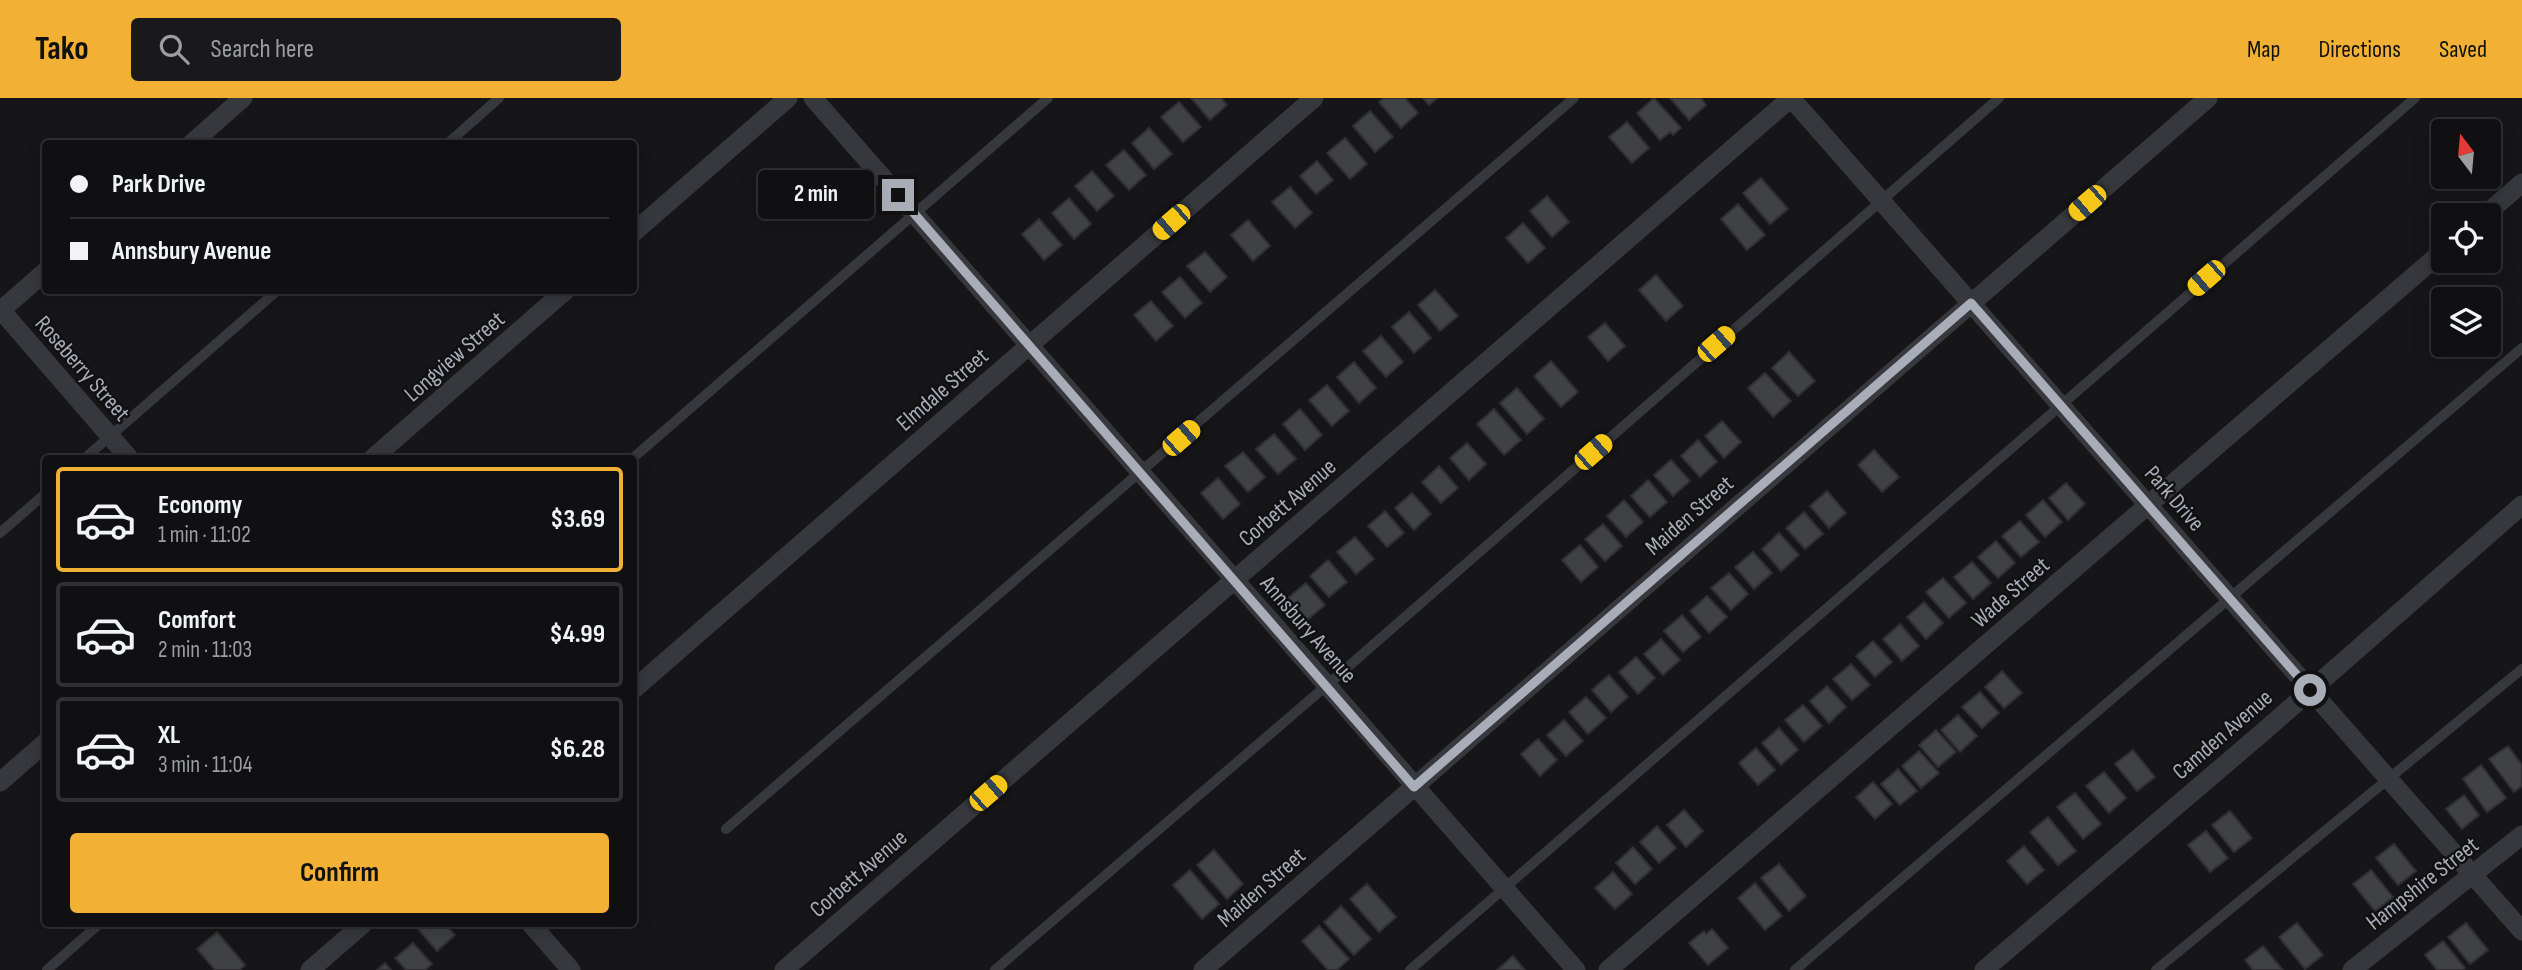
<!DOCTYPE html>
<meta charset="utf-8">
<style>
body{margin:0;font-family:"Sofia Sans Condensed",sans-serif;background:#19191b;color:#f1f3f6;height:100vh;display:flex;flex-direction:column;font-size:26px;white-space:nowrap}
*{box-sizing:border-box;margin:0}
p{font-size:23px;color:#9c9d9f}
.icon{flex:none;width:38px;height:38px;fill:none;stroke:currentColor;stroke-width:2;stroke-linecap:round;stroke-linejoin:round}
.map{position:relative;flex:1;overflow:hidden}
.details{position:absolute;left:42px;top:357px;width:595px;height:472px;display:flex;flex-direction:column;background:#101012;border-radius:7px;box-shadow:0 4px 18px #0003,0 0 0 2px #303032}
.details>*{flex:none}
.hud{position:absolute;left:42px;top:42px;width:595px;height:154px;border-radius:7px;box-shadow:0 4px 18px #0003,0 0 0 2px #303032;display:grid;align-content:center;height:154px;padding:0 28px;background:#101012}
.needle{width:46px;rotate:344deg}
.buttons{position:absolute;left:2431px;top:21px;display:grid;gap:14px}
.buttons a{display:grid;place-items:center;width:70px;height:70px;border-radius:7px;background:#101012;box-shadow:0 4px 18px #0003,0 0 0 2px #303032;font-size:35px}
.end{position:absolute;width:32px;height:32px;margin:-16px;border:9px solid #a8adb8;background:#111;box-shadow:0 0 0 4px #111}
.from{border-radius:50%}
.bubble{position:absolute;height:49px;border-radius:7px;background:#101012;box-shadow:0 4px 18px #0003,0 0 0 2px #303032;font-size:23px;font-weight:700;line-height:49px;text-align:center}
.car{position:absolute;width:21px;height:42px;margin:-21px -10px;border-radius:9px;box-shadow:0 0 5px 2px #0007;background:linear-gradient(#f5c518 24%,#345 0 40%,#f5c518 0 76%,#345 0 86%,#f5c518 0)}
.hud b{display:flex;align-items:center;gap:24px;height:66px;font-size:26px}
.hud b+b{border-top:2px solid #303032}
.hud i{width:18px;height:18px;background:#f1f3f6}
ul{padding:12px 0 0;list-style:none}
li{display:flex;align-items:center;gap:21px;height:105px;margin:0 14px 10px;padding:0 14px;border:4px solid #303032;border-radius:7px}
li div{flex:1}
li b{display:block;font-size:26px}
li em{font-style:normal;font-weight:700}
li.on{border-color:#f2b134}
li>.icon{width:63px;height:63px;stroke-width:1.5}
.cta{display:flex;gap:14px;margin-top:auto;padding:14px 28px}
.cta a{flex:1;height:80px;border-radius:7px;background:#f2b134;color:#111;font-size:28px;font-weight:700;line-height:80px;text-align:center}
header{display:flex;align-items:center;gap:42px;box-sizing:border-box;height:98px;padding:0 35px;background:#f2b134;color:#111}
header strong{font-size:33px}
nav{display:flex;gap:38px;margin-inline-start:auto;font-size:24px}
.search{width:490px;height:63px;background:#19191b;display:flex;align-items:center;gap:18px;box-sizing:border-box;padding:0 24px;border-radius:7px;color:#9c9d9f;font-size:26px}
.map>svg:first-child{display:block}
.building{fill:#404145;stroke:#303034;stroke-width:2}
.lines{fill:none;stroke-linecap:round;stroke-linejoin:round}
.lane{stroke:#37383d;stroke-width:10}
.street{stroke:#37383d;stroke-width:19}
.route{stroke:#a8adb8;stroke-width:9}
.labels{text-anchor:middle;stroke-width:5;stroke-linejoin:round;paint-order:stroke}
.street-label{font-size:23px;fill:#a8adb8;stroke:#111113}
</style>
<header>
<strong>Tako</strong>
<div class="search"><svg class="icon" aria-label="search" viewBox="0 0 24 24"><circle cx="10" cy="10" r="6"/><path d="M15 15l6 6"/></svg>Search here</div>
<nav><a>Map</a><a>Directions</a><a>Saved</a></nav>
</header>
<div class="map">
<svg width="2522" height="872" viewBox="0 0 2522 872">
<rect width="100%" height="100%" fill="#161618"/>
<path class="building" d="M 1191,0 L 1221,0 L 1227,7 L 1210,22 Z
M 1384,0 L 1405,0 L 1418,15 L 1401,30 L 1379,4 Z
M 1423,0 L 1437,0 L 1429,7 Z
M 1654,0 L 1681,30 L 1673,37 L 1670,34 L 1660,42 L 1637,15 Z
M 1670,0 L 1701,0 L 1706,7 L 1689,22 Z
M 1179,4 L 1201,29 L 1183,44 L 1161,19 Z
M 1370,13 L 1393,39 L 1375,54 L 1353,28 Z
M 1627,24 L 1649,50 L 1632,65 L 1609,39 Z
M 1149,30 L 1172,56 L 1154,71 L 1132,45 Z
M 1345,40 L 1367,66 L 1350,81 L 1327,55 Z
M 1124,52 L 1146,77 L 1129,92 L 1106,67 Z
M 1317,63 L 1333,82 L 1316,96 L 1300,78 Z
M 1092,73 L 1114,98 L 1097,113 L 1075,88 Z
M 1761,80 L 1788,111 L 1770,126 L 1743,95 Z
M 1290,89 L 1312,115 L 1295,130 L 1272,104 Z
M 1547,98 L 1569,124 L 1552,139 L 1530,113 Z
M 1069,100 L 1091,126 L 1074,141 L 1052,115 Z
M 1738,106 L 1765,137 L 1747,152 L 1721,121 Z
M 1039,121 L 1062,147 L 1044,162 L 1022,136 Z
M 1248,122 L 1270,148 L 1253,163 L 1231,137 Z
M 1523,125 L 1545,150 L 1528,165 L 1506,140 Z
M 1205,154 L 1227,179 L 1210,194 L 1187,168 Z
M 1656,177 L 1683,208 L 1666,223 L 1639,192 Z
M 1180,179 L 1202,205 L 1185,220 L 1162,194 Z
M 1435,192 L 1458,218 L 1440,233 L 1418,207 Z
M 1151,203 L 1173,228 L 1156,243 L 1134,217 Z
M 1409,214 L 1431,240 L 1414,255 L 1392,229 Z
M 1605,225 L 1625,248 L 1608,263 L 1588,239 Z
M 1381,238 L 1403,264 L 1386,279 L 1363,253 Z
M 1789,254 L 1815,283 L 1798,298 L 1772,270 Z
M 1551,263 L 1578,294 L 1561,309 L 1534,278 Z
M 1354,264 L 1376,290 L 1359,305 L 1337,279 Z
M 1765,275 L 1791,303 L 1773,319 L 1748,290 Z
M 1327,287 L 1349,313 L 1332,328 L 1309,302 Z
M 1517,290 L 1544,321 L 1527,336 L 1500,305 Z
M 1300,311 L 1322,337 L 1305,352 L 1283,326 Z
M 1494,311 L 1521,342 L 1504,357 L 1477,326 Z
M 1722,323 L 1741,344 L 1724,360 L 1705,338 Z
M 1274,336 L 1296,361 L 1278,376 L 1256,351 Z
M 1698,342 L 1717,364 L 1700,379 L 1681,358 Z
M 1467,345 L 1486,366 L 1469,382 L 1450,360 Z
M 1874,352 L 1899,379 L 1882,394 L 1858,367 Z
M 1243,354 L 1265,379 L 1248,394 L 1225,368 Z
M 1671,362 L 1690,383 L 1673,398 L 1654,377 Z
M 1439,368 L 1458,390 L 1441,405 L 1422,384 Z
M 1218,380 L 1240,406 L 1223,421 L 1201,395 Z
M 1648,382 L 1667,404 L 1650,419 L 1631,398 Z
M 2066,385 L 2085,406 L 2068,422 L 2049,400 Z
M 1827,393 L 1846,415 L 1829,430 L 1810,408 Z
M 1412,395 L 1431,416 L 1414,432 L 1395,410 Z
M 1624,402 L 1643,424 L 1626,439 L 1607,418 Z
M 2043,402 L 2062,424 L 2045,439 L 2026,417 Z
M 1385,413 L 1404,435 L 1387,449 L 1368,428 Z
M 1804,414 L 1823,436 L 1805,451 L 1786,430 Z
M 2020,423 L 2039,444 L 2021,459 L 2002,438 Z
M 1603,426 L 1622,448 L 1605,463 L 1585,441 Z
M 1779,435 L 1799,457 L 1781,473 L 1762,451 Z
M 1355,439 L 1374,461 L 1356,476 L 1337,454 Z
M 1996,443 L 2015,465 L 1998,480 L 1978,459 Z
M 1580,447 L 1598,469 L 1581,484 L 1562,462 Z
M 1753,454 L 1772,475 L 1754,491 L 1735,469 Z
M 1328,462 L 1347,484 L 1329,499 L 1310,478 Z
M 1972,464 L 1991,485 L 1973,501 L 1954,479 Z
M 1729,475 L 1748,496 L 1731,512 L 1711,490 Z
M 1943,480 L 1966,505 L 1949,520 L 1926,494 Z
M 1306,485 L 1325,507 L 1307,522 L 1288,500 Z
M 1707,498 L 1727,519 L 1709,535 L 1690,513 Z
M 1924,504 L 1943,525 L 1926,541 L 1907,519 Z
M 1682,517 L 1701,539 L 1683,554 L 1664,533 Z
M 1900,526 L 1919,548 L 1902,563 L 1883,541 Z
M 1661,541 L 1680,562 L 1663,577 L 1644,556 Z
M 1873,543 L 1892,564 L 1875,579 L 1856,558 Z
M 1636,559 L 1655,580 L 1638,596 L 1619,574 Z
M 1851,566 L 1870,587 L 1852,602 L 1833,581 Z
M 2002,573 L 2022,595 L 2004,610 L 1985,589 Z
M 1609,577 L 1628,599 L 1611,614 L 1592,592 Z
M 1827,588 L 1846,609 L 1829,625 L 1810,603 Z
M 1980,594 L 1999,615 L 1982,630 L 1962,609 Z
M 1586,599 L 1606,620 L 1588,636 L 1569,614 Z
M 1803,607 L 1822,628 L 1804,644 L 1785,622 Z
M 1958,617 L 1977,638 L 1960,654 L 1941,632 Z
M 1564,622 L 1583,643 L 1566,658 L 1547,637 Z
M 1779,630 L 1798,652 L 1781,667 L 1762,645 Z
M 1936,632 L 1956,654 L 1938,669 L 1919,647 Z
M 1538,641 L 1557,662 L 1540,678 L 1521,656 Z
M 2508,648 L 2522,667 L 2522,688 L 2514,694 L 2489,661 Z
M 1756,650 L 1775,672 L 1758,687 L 1739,665 Z
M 2133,652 L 2155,679 L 2137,693 L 2115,666 Z
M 1919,653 L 1939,675 L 1921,690 L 1902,668 Z
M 2481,667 L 2506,700 L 2487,714 L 2463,681 Z
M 1898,671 L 1917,693 L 1900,707 L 1881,686 Z
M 2104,674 L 2126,700 L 2109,715 L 2086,688 Z
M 1873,684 L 1892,706 L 1875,721 L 1856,699 Z
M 2075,695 L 2101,726 L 2083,741 L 2057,709 Z
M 2464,697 L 2479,717 L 2462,731 L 2446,711 Z
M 1684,712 L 1703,733 L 1686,749 L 1667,727 Z
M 2230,713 L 2252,740 L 2234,754 L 2212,727 Z
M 2048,719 L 2076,753 L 2058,767 L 2030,734 Z
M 1657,728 L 1676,750 L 1659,765 L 1640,744 Z
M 2206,733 L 2228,760 L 2210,774 L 2188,747 Z
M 2394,746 L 2416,773 L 2398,787 L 2376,760 Z
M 2024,748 L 2044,772 L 2027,786 L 2007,763 Z
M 1633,749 L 1652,771 L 1635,786 L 1616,765 Z
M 1214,752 L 1243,786 L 1227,801 L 1197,767 Z
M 1779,766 L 1806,798 L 1789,813 L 1761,780 Z
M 1190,772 L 1219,806 L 1202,821 L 1173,787 Z
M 2371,772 L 2393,799 L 2375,813 L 2353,786 Z
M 1613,774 L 1632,796 L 1615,811 L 1595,790 Z
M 1755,785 L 1782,818 L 1765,832 L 1738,800 Z
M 1367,786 L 1396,819 L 1379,834 L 1350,801 Z
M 1341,808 L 1371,841 L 1354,857 L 1324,824 Z
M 2297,825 L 2323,857 L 2305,871 L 2279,839 Z
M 2466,825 L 2488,852 L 2470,866 L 2448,839 Z
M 424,826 L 445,826 L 455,837 L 437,853 L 418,831 Z
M 1319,828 L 1349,861 L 1337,872 L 1328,872 L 1302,843 Z
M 1712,831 L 1728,850 L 1708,867 L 1689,845 L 1704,833 L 1706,836 Z
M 217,834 L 245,867 L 240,872 L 215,872 L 197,851 Z
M 2443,843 L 2465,870 L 2462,872 L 2437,872 L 2425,857 Z
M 413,845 L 432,866 L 425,872 L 406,872 L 395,860 Z
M 2263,848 L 2283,872 L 2253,872 L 2245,862 Z
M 1513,858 L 1525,872 L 1497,872 Z
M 385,865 L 391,872 L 377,872 Z"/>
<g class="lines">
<path class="lane" d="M 447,46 L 499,0
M 85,360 L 278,192
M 633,360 L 1048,0
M 0,435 L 46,395
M 726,731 L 1574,0
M 47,872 L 99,826
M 995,872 L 1326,588 L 1999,0
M 1410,872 L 2415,0
M 1795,872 L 2522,250
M 2156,872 L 2522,571"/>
<path class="street" d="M 813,0 L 1576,872
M 1791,0 L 2522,833
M 191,46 L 243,0
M 2485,117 L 2522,85
M 634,134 L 788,0
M 0,211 L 129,360
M 0,213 L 46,173
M 373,360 L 566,192
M 634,591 L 1314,0
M 0,684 L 46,644
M 531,826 L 571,872
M 310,872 L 363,826
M 784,872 L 1791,0
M 1203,872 L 2208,0
M 1608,872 L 2443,153
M 1984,872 L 2263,634 L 2522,407
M 2352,872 L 2522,737"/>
</g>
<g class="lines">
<path class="route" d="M 898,97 L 1414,689 L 1971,205 L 2310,592"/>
</g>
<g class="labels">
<g class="street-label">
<text transform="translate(454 258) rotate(-41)" y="8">Longview Street</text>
<text transform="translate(83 270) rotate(49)" y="8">Roseberry Street</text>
<text transform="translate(942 291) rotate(-41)" y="8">Elmdale Street</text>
<text transform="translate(2175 400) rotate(49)" y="8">Park Drive</text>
<text transform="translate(1287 404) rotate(-41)" y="8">Corbett Avenue</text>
<text transform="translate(1689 417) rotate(-41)" y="8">Maiden Street</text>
<text transform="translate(2010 494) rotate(-41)" y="8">Wade Street</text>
<text transform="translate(1309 531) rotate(49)" y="8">Annsbury Avenue</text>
<text transform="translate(2222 636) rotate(-41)" y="8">Camden Avenue</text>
<text transform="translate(858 775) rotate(-41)" y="8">Corbett Avenue</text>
<text transform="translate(2422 785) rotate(-38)" y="8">Hampshire Street</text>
<text transform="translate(1261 789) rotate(-41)" y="8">Maiden Street</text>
</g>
</g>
</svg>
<div class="buttons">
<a><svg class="needle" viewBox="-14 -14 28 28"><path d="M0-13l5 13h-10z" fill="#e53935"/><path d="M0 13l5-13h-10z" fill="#9c9d9f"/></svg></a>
<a><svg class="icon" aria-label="locate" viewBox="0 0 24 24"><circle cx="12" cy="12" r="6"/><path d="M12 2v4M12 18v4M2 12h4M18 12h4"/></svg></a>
<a><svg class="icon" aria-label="layers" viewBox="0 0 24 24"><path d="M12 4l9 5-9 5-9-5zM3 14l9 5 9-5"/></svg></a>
</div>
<i class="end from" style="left:2310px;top:592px"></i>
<i class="end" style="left:898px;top:97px"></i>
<div class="bubble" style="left:758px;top:72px;width:116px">2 min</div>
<i class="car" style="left:2087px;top:105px;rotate:229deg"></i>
<i class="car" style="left:1171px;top:124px;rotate:229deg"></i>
<i class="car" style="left:2206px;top:180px;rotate:229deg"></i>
<i class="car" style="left:1716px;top:246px;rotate:49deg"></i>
<i class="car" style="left:1181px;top:340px;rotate:49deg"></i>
<i class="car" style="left:1593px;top:354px;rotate:49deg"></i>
<i class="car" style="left:988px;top:695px;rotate:49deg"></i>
<div class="hud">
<b><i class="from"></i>Park Drive</b>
<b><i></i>Annsbury Avenue</b>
</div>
<section class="details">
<ul>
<li class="on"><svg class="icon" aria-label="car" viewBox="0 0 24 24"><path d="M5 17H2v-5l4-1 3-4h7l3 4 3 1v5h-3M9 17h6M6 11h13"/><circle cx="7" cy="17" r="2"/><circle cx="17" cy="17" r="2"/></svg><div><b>Economy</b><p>1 min · 11:02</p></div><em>$3.69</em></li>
<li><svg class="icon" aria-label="car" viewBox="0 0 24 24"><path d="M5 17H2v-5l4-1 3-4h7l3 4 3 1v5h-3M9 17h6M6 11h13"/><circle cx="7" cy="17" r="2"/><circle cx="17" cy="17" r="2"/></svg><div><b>Comfort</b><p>2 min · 11:03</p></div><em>$4.99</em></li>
<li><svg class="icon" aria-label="car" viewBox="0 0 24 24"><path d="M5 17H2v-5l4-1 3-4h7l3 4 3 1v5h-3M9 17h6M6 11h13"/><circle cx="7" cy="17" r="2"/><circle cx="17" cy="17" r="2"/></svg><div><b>XL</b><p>3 min · 11:04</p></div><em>$6.28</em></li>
</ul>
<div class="cta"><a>Confirm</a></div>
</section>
</div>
